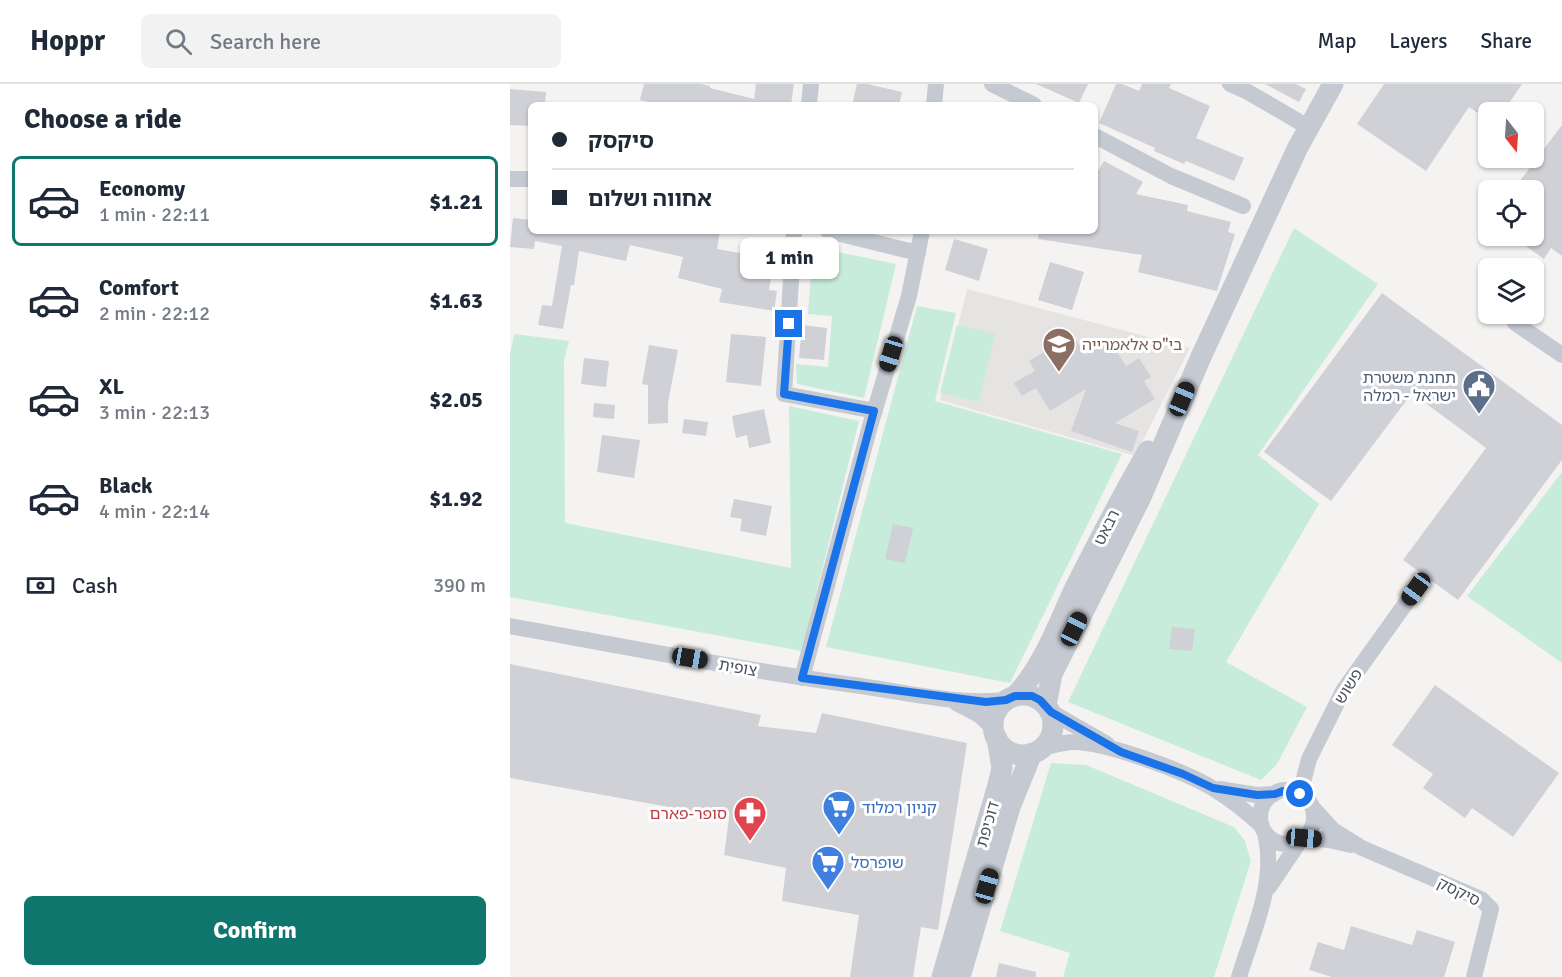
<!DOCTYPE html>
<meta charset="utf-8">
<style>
body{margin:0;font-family:Signika,"Noto Sans Hebrew",sans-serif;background:#f2f2f3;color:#1f2937;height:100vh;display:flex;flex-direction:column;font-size:22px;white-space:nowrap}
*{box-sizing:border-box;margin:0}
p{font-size:20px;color:#747a83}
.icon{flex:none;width:33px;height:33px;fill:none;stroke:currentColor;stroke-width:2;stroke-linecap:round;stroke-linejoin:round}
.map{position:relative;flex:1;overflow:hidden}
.panel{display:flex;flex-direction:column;background:#fff;width:510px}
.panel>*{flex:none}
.hud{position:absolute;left:18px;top:18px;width:570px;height:132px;border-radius:9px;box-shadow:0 2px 4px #0004;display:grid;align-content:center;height:132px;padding:0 24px;background:#fff}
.needle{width:39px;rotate:163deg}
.fabs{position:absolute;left:968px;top:18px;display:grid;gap:12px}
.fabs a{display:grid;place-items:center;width:66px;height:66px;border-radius:9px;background:#fff;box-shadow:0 2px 4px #0004;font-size:30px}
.end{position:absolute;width:27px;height:27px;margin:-14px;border:8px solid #1a73e8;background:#fff;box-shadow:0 0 0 3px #fff}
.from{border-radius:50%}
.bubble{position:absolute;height:42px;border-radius:9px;background:#fff;box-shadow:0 2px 4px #0004;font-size:20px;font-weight:700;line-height:42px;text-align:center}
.car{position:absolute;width:18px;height:36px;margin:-18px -9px;border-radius:8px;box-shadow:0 0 4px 2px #0007;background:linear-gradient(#222 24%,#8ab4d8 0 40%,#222 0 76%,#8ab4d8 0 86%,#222 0)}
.hud b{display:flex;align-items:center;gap:21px;height:57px;font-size:22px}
.hud b+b{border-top:2px solid #e0e1e3}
.hud i{width:15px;height:15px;background:#1f2937}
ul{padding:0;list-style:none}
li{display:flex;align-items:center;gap:18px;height:90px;margin:0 12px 9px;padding:0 12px;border:3px solid transparent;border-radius:9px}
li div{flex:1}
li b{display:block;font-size:22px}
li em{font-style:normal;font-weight:700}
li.on{border-color:#0f766e}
li>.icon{width:54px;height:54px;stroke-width:1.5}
h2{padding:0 24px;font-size:27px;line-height:72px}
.pay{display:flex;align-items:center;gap:15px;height:66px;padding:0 24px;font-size:22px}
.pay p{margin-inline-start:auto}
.primary-button{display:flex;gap:12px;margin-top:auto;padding:12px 24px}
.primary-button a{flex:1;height:69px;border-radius:9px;background:#0f766e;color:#fff;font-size:24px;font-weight:700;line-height:69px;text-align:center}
header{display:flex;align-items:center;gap:36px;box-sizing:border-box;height:84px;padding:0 30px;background:#fff;border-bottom:2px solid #e0e1e3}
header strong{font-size:28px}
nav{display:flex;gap:33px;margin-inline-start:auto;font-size:21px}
.search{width:420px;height:54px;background:#f2f2f3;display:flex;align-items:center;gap:15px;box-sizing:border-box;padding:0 21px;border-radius:9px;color:#747a83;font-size:22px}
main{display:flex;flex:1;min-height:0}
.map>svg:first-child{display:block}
.education{fill:#e5e4e3}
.green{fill:#c7ecdb}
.building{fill:#d0d1d6}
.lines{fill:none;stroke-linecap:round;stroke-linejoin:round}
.minor{stroke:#c5cad2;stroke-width:16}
.tertiary{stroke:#c5cad2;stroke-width:21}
.route{stroke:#1a73e8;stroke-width:8}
.labels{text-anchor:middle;stroke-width:6;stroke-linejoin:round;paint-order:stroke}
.education-label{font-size:16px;fill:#785e54;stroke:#fff;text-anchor:start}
.service-label{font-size:16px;fill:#4e5e75;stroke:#fff;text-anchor:end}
.street-label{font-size:16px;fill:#4c525e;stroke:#fff}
.shop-label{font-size:16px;fill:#366cbe;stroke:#fff;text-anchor:start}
.health-label{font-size:16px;fill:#be3a42;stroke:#fff;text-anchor:end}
</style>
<header>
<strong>Hoppr</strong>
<div class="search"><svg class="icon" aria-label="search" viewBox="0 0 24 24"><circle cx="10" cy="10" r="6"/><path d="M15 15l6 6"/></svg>Search here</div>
<nav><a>Map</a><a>Layers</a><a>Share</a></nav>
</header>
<main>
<section class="panel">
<h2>Choose a ride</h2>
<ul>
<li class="on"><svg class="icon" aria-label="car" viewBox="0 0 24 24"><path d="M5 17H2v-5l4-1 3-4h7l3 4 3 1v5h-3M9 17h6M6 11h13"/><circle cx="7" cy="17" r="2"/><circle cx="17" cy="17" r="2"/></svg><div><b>Economy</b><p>1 min · 22:11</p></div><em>$1.21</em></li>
<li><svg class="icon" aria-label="car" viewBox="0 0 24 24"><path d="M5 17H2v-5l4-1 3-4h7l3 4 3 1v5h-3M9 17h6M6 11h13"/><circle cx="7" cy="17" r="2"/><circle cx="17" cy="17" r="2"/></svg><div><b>Comfort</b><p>2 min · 22:12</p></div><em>$1.63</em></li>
<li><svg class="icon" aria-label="car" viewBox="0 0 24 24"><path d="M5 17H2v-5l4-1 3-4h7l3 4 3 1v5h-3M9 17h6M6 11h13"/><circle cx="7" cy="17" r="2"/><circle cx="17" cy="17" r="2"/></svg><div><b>XL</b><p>3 min · 22:13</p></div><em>$2.05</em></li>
<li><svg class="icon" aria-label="car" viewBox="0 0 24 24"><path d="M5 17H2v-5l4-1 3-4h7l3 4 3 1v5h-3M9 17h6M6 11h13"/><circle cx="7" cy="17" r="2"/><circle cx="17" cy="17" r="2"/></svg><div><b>Black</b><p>4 min · 22:14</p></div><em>$1.92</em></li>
</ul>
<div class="pay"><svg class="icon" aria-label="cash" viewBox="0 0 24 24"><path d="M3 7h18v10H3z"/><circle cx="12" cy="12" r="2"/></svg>Cash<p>390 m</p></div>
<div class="primary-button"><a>Confirm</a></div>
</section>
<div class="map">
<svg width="1052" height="893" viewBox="0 0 1052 893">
<rect width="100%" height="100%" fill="#f4f3f2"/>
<path class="education" d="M 457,205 L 680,264 L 625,372 L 430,316 Z"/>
<path class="green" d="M 784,144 L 868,200 L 748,371 L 809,420 L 716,578 L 797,623 L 767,680 L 751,696 L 558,618 Z
M 303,163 L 386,180 L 354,314 L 287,300 L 286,280 L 318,283 L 322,232 L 298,230 Z
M 407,222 L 446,229 L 425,317 L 612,370 L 500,599 L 316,563 Z
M 447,241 L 485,250 L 469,318 L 430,309 Z
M 4,250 L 59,257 L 54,276 L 55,439 L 281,484 L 279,322 L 349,337 L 292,567 L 0,513 L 0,271 Z
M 1052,388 L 1052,579 L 957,512 Z
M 541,679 L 576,681 L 724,743 L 735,757 L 741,777 L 704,893 L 553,893 L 560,869 L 490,847 Z"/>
<path class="building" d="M 134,0 L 191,0 L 200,2 L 200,4 L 244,15 L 246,0 L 284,0 L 281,21 L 151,21 L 130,16 Z
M 347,0 L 357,0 L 392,8 L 389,21 L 342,21 Z
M 526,0 L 578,0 L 569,19 Z
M 606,0 L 612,0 L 629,7 L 632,0 L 661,0 L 659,4 L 700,22 L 686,54 L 734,74 L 724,97 L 676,77 L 674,80 L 644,67 L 645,64 L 589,39 Z
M 755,0 L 786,0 L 796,5 L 789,18 Z
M 874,0 L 1012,0 L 993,28 L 978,28 L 978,36 L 959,23 L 916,87 L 847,40 Z
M 0,5 L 36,8 L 35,21 L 21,21 L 21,42 L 0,41 Z
M 1052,41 L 1052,172 L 1041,164 L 1034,175 L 1002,152 L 1023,152 L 1023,106 L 1003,106 Z
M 594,77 L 633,98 L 626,110 L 678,121 L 677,127 L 721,138 L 718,148 L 725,150 L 707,207 L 628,188 L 632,171 L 528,155 L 529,147 L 585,147 L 585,92 Z
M 3,134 L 21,136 L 21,147 L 210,147 L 207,165 L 264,175 L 259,206 L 267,207 L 264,227 L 209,218 L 212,205 L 168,194 L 173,173 L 120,161 L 116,177 L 69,167 L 64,201 L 61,201 L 53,245 L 28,241 L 32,221 L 42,222 L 52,162 L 25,157 L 24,165 L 0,163 Z
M 444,155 L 478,165 L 469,197 L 435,186 Z
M 540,178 L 574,188 L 562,226 L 528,216 Z
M 872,209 L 1052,341 L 1052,376 L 948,516 L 893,476 L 976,364 L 902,309 L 821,417 L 754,368 Z
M 292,241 L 317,244 L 314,276 L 289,274 Z
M 221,250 L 256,253 L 251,302 L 216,298 Z
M 566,255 L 575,271 L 600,256 L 616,282 L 629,274 L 641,293 L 634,297 L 645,315 L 605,339 L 629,347 L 622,368 L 561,347 L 576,305 L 540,327 L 526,304 L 512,312 L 504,299 L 525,287 L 519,277 L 548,259 L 551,264 Z
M 139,261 L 168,266 L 158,319 L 158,339 L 138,340 L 138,301 L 132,300 Z
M 74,274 L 99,277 L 96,303 L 71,300 Z
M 84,319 L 105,321 L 104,335 L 83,333 Z
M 254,325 L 261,359 L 239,364 L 237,351 L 226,354 L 222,332 Z
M 174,335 L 198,338 L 196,352 L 172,349 Z
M 92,351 L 130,356 L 124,394 L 87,388 Z
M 224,415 L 262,422 L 256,452 L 230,447 L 232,435 L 220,433 Z
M 383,440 L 403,444 L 395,479 L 375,475 Z
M 662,543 L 685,545 L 682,567 L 659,565 Z
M 0,580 L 251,631 L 248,642 L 306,649 L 312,629 L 457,659 L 428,846 L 411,843 L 403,893 L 340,893 L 349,831 L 272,817 L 276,784 L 214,771 L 219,734 L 0,694 Z
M 925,601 L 1049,689 L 1003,753 L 962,724 L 955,734 L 913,704 L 923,690 L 882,661 Z
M 841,842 L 902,861 L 907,846 L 945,858 L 934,893 L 822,893 L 799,886 L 808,858 L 834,866 Z
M 489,879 L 526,888 L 526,893 L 486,893 Z"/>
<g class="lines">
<path class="minor" d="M 482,0 L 524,21
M 720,0 L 738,8 L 798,43
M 299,21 L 301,0
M 424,21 L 426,0
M 585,52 L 661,92 L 733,122
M 0,95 L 21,95
M 284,147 L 274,310 L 365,327
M 318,147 L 408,169
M 1005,239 L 1052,271
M 0,542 C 117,563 233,586 351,602 C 398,609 448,621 496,616
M 292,594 L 360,342 L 399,212 L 412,147
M 446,619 L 469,631 L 483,644
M 541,628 L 597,660
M 532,664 C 542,662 553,658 564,658 C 596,658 677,688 704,705 C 722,716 737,728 752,742
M 709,705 L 747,711 L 764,710
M750 733a27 27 0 1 1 54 0a27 27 0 1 1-54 0Z
M 790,710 L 799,675 L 833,607 L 906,505
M 802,723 L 823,746 L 852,764 L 971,815 L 981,825 L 964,893
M 794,754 L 819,756 L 841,761
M 759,803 L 790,757
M 729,893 C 743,847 767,798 755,749"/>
<path class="tertiary" d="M483 641a30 30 0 1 1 60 0a30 30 0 1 1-60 0Z
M 505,612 C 533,583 548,540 565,504 C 588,458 612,412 638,367
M 536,621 L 542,590 L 630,415 L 690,275 L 787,65 L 823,0
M 432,893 L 488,701 L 492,684 L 487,654
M 450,893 L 500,723 L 522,669"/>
</g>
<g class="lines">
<path class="route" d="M 279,240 L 274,310 L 364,327 L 292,594 L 476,618 L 496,616 L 505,612 L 522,612 L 530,616 L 541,628 L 611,668 L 673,690 L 703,704 L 747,711 L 765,710 L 773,707 L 790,710"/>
</g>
<defs>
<g id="school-pin" transform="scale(1.725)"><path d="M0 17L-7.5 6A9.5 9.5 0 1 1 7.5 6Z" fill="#8d6e63" stroke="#fff"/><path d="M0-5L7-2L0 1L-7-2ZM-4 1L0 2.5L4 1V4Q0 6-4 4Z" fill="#fff"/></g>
<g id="civic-pin" transform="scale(1.725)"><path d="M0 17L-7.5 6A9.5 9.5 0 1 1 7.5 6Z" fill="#5c6f8a" stroke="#fff"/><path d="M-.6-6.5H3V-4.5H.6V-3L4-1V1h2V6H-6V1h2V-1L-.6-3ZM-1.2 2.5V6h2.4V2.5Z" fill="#fff"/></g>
<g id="supermarket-pin" transform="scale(1.725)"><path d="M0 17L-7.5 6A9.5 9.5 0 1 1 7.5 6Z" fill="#3f7fe0" stroke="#fff"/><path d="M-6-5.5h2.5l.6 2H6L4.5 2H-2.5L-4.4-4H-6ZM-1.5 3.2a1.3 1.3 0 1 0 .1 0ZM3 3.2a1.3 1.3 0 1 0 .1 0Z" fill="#fff"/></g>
<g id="pharmacy-pin" transform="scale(1.725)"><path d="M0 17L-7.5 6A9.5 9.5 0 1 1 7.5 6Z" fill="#e0444e" stroke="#fff"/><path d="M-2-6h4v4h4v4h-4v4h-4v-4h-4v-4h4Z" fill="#fff"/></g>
</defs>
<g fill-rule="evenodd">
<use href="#school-pin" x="549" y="260"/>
<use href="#civic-pin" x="969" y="302"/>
<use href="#supermarket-pin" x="329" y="723"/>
<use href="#pharmacy-pin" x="240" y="729"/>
<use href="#supermarket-pin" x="318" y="778"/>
</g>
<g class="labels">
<g class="education-label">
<text x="572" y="266">בי"ס אלאמרייה</text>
</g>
<g class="service-label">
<text x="946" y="299">תחנת משטרת<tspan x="946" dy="18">ישראל - רמלה</tspan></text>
</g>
<g class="street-label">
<text transform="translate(596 443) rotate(-63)" y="6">רבאט</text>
<text transform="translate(228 583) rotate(10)" y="6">צופית</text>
<text transform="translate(838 602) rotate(-58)" y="6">פשוש</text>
<text transform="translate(477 740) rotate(-74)" y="6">דוכיפת</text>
<text transform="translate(949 807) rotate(26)" y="6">סיקסק</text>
</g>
<g class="shop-label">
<text x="352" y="729">קניון רמלוד</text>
<text x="341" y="784">שופרסל</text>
</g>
<g class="health-label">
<text x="217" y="735">סופר-פארם</text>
</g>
</g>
</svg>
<div class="fabs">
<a><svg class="needle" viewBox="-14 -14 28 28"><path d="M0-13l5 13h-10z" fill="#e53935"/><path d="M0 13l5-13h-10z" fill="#747a83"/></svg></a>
<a><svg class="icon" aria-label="locate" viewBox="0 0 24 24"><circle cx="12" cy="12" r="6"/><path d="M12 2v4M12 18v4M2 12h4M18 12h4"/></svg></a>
<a><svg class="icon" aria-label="layers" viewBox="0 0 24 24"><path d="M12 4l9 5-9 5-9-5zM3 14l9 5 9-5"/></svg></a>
</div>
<i class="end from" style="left:790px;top:710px"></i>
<i class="end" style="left:279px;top:240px"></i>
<div class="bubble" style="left:230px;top:153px;width:99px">1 min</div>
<i class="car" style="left:381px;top:270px;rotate:197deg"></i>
<i class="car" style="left:672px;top:315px;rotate:23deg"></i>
<i class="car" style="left:906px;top:505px;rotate:216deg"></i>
<i class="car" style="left:564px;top:545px;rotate:26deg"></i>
<i class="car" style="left:180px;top:574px;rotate:100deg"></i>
<i class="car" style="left:794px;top:754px;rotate:95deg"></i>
<i class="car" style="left:477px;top:802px;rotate:16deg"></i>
<div class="hud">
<b><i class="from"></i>סיקסק</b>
<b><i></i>אחווה ושלום</b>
</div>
</div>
</main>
